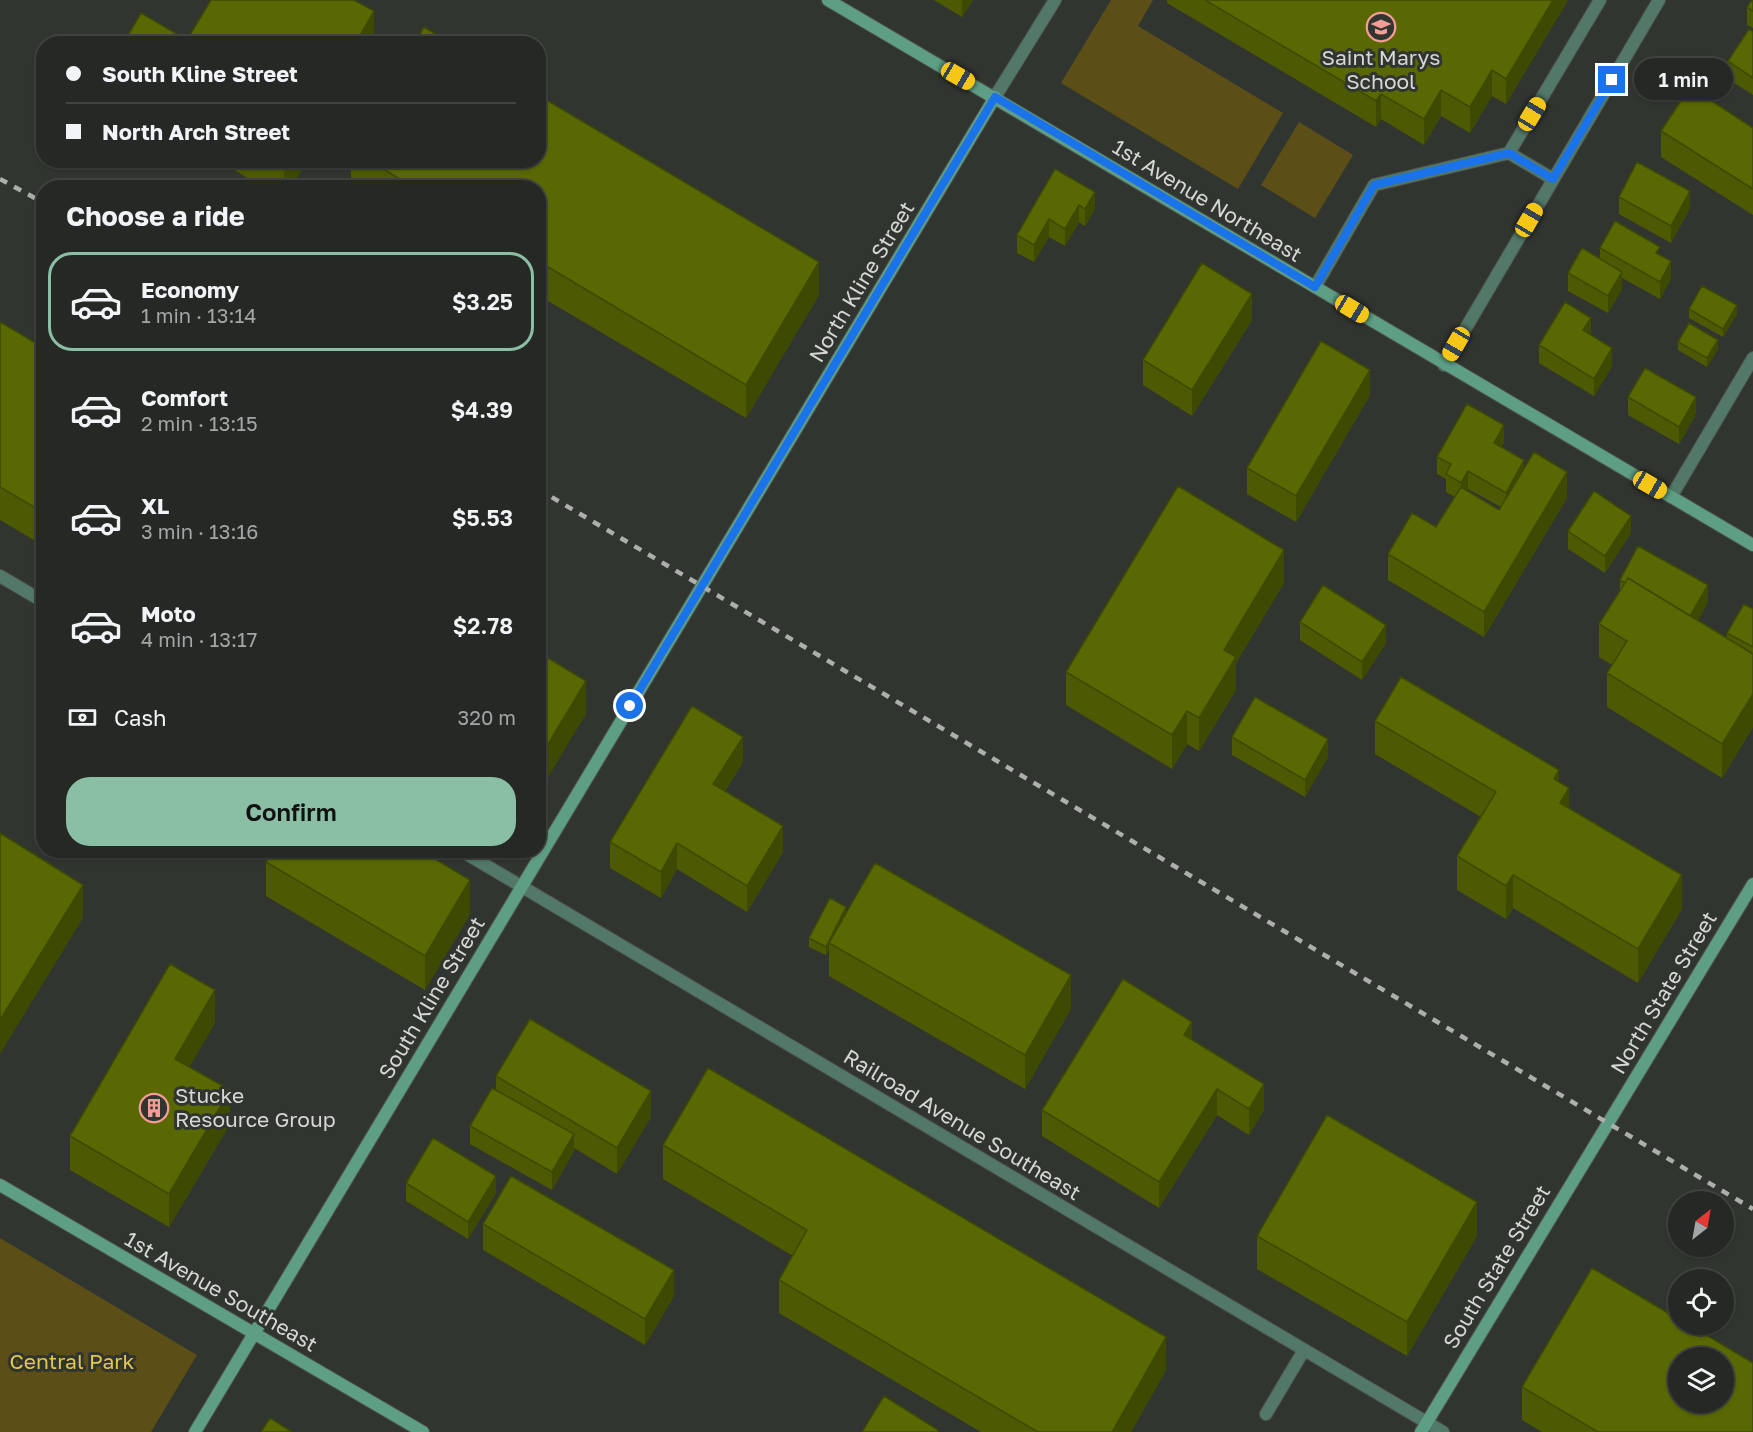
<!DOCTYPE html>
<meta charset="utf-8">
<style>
body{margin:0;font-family:"Golos Text",sans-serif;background:#2d302c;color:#f1f3f6;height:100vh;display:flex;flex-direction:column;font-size:22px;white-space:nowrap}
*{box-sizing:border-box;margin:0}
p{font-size:20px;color:#a3a6a6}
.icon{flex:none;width:33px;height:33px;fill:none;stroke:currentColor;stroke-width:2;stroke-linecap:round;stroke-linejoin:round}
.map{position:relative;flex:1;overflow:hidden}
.details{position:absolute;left:36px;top:180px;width:510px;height:678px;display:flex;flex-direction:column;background:#252824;border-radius:24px;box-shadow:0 2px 4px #0004,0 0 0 2px #424441}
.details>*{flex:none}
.top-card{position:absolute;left:36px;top:36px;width:510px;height:132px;border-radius:24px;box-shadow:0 2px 4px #0004,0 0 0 2px #424441;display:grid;align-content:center;height:132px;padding:0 30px;background:#252824}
.needle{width:39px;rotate:31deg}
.buttons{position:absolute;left:1668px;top:1191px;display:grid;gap:12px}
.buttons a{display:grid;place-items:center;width:66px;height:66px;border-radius:50%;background:#252824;box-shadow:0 2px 4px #0004,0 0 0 2px #424441;font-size:30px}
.end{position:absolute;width:27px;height:27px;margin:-14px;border:8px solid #1a73e8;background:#fff;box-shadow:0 0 0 3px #fff}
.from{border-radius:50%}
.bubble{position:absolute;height:42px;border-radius:21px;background:#252824;box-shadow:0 2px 4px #0004,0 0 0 2px #424441;font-size:20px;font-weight:600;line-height:42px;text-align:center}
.car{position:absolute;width:18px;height:36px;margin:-18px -9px;border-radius:8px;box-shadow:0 0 4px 2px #0007;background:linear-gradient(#f5c518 24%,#345 0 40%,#f5c518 0 76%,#345 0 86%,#f5c518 0)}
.top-card b{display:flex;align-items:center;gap:21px;height:57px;font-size:22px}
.top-card b+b{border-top:2px solid #424441}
.top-card i{width:15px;height:15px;background:#f1f3f6}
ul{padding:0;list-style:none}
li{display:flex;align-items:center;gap:18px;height:99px;margin:0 12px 9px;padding:0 18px;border:3px solid transparent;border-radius:24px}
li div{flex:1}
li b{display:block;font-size:22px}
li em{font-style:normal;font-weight:600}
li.active{border-color:#8abfa5}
li>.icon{width:54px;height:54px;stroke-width:1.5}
h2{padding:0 30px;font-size:27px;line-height:72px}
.pay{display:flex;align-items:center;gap:15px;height:66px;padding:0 30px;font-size:22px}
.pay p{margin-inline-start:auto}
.cta{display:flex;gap:12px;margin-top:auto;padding:12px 30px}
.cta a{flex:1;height:69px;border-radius:24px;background:#8abfa5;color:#111;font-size:24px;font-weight:600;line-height:69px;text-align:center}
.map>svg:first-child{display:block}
.green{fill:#5b4e16}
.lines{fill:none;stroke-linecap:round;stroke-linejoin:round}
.lane-casing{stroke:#4f524e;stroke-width:14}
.street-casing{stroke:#4f524e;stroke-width:14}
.secondary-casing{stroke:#4f524e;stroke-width:14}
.lane{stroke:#517868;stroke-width:12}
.street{stroke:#517868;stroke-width:12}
.secondary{stroke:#5e9e84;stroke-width:12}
.rail{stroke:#acafab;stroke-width:4.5;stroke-dasharray:8 8;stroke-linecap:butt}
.wall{fill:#4d5903;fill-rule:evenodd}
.shaded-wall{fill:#3e4902}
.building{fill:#596803;stroke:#3e4902;stroke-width:1.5;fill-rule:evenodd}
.route{stroke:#1a73e8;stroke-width:8}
.labels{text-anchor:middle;stroke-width:6;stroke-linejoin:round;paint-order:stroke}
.poi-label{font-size:21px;fill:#d5d8d4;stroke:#313530}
.street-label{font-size:21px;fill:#d5d8d4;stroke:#313530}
.park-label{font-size:21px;fill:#e4c64a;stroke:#313530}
</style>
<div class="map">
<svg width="1753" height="1432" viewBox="0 0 1753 1432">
<rect width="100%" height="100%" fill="#313530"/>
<path class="green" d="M 1111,0 L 1153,0 L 1138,26 L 1283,113 L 1238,189 L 1061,83 Z
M 1299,122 L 1353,155 L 1315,218 L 1261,185 Z
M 0,1238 L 197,1355 L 151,1432 L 0,1432 Z"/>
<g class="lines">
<g class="lane-casing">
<path id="lane" d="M 1509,153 L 1553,179
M 1315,287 L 1374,185 L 1509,153 L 1600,0
M 1671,497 L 1753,358
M 1266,1414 L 1304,1350"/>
</g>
<g class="street-casing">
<path id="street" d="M 995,97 L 1055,0
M 1444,365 L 1659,0
M 0,576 L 44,602
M 460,850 L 1443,1432"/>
</g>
<g class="secondary-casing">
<path id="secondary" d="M 828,0 L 1753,545
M 0,1185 L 423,1432
M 195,1432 L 995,97
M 1421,1432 L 1753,884"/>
</g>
<use href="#lane" class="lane"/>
<use href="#street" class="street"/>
<use href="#secondary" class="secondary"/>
<path class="rail" d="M 0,179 L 44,203
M 538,489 L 1753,1209"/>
</g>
<path class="wall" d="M 934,0 L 973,0 L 962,17 Z
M 1167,0 L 1568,0 L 1506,104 L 1492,96 L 1470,133 L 1441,116 L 1424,145 L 1381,119 L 1376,127 L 1167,3 Z
M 1753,0 L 1753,28 L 1747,25 L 1747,7 Z
M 1753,32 L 1753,95 L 1728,79 L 1728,61 Z
M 1753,128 L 1753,215 L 1661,157 L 1661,131 Z
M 218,160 L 307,160 L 291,188 L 264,188 Z
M 351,160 L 538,160 L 819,295 L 746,418 L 538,295 L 538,188 L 358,188 L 351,183 Z
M 1055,169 L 1095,209 L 1085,226 L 1079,222 L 1065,246 L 1049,237 L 1034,262 L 1017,253 L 1017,235 Z
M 1619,197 L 1690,208 L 1671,243 L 1619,214 Z
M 1600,248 L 1660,255 L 1671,279 L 1660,299 L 1622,278 L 1622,289 L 1608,313 L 1568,291 L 1568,273 L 1600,259 Z
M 1689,309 L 1737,314 L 1723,337 L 1689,318 Z
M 1252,320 L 1192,416 L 1143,385 L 1143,360 Z
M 0,322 L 44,348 L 44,546 L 0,520 Z
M 1678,342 L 1718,349 L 1707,367 L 1678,350 Z
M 1539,345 L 1612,366 L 1594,396 L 1539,363 Z
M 1370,395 L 1296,522 L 1247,494 L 1247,468 Z
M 1628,397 L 1696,414 L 1679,444 L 1628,415 Z
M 1504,443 L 1501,447 L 1524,468 L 1567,498 L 1484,637 L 1388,580 L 1388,554 L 1436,527 L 1455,497 L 1446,492 L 1446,479 L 1437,474 L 1437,457 ZM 1468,489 L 1501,507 L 1499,510 L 1467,490 Z
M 1568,531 L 1631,533 L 1605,573 L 1568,549 Z
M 1620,580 L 1708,602 L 1698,620 L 1727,638 L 1727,633 L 1753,609 L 1753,727 L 1722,778 L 1607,707 L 1607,673 L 1612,665 L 1599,657 L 1599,624 L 1620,591 Z
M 1284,583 L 1236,663 L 1236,690 L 1199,751 L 1187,744 L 1172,769 L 1066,705 L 1066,672 Z
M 1300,622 L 1386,643 L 1362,680 L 1300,640 Z
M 1375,721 L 1559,782 L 1569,808 L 1682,909 L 1638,983 L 1513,908 L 1506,919 L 1457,890 L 1457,856 L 1481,817 L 1375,754 Z
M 1232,737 L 1328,757 L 1305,797 L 1232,755 Z
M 743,762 L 725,791 L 783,852 L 747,912 L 677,869 L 661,898 L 610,868 L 610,842 Z
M 266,862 L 470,914 L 425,990 L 266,896 Z
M 846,914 L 1071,1009 L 1025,1089 L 829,976 L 829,948 L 826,955 L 809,947 L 809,938 Z
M 215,1023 L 189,1067 L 230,1124 L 169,1227 L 70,1170 L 70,1136 Z
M 1192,1040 L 1264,1110 L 1249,1135 L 1217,1115 L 1159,1208 L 1042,1136 L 1042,1110 Z
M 496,1076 L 651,1117 L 617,1174 L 574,1148 L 574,1151 L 552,1190 L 470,1144 L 470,1126 L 496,1090 Z
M 663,1145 L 1166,1370 L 1131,1432 L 981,1432 L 779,1313 L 779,1280 L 793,1256 L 663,1179 Z
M 406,1183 L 496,1193 L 468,1239 L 406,1201 Z
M 483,1224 L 674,1296 L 645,1345 L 483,1250 Z
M 1257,1236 L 1477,1236 L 1407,1356 L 1257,1269 Z
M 1522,1387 L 1753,1432 L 1542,1432 L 1522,1420 Z"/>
<path class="shaded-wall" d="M 962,0 L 973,0 L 962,17 Z
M 1553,0 L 1568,0 L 1506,104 L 1506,79 Z
M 374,11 L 374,44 L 355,44 Z
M 1492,70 L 1492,96 L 1470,133 L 1470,107 Z
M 1441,90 L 1441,116 L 1424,145 L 1424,119 Z
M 1381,94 L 1381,119 L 1376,127 L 1376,101 Z
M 287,160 L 307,160 L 291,188 L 284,188 L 284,166 Z
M 1690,191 L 1690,208 L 1671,243 L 1671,226 Z
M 1095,192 L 1095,209 L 1085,226 L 1085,209 Z
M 1079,205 L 1079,222 L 1065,246 L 1065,229 Z
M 1049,219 L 1049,237 L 1034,262 L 1034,245 Z
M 1671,261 L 1671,279 L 1660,299 L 1660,282 Z
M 819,262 L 819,295 L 746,418 L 746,385 Z
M 1622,272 L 1622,289 L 1608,313 L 1608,296 Z
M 1252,294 L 1252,320 L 1192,416 L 1192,390 Z
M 1737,305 L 1737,314 L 1723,337 L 1723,329 Z
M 1591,318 L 1591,335 L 1583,330 Z
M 1718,340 L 1718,349 L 1707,367 L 1707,358 Z
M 1612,348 L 1612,366 L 1594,396 L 1594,379 Z
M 1370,370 L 1370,395 L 1296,522 L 1296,496 Z
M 1696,397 L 1696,414 L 1679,444 L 1679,427 Z
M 1504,425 L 1504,443 L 1494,460 L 1494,443 Z
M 1524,460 L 1524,478 L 1506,510 L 1506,493 Z
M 1468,471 L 1468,489 L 1461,501 L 1461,483 Z
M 1567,472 L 1567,498 L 1484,637 L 1484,612 Z
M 1631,516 L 1631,533 L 1605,573 L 1605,556 Z
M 1284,550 L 1284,583 L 1236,663 L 1236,690 L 1199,751 L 1199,718 L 1224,650 Z
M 1708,585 L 1708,602 L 1689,636 L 1689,619 Z
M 1386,625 L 1386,643 L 1362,680 L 1362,662 Z
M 586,681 L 586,714 L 538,794 L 538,761 Z
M 1753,694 L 1753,727 L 1722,778 L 1722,744 Z
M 1187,711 L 1187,744 L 1172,769 L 1172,735 Z
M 743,737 L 743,762 L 713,809 L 713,784 Z
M 1328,739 L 1328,757 L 1305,797 L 1305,780 Z
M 1559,770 L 1559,804 L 1554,779 Z
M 1569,788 L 1569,821 L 1560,803 Z
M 783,826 L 783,852 L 747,912 L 747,886 Z
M 677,843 L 677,869 L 661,898 L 661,872 Z
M 1513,875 L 1513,908 L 1506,919 L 1506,886 Z
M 1682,875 L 1682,909 L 1638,983 L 1638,949 Z
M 470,880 L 470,914 L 425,990 L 425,956 Z
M 83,885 L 83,918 L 0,1054 L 0,1020 Z
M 846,907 L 846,916 L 829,943 L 829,948 L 826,955 L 826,947 Z
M 1071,975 L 1071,1009 L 1025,1089 L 1025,1055 Z
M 215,990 L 215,1023 L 175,1092 L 175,1059 Z
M 1192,1022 L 1192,1048 L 1184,1035 Z
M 1264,1084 L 1264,1110 L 1249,1135 L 1249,1109 Z
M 1217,1089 L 1217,1115 L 1159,1208 L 1159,1182 Z
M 230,1090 L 230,1124 L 169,1227 L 169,1194 Z
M 651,1091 L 651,1117 L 617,1174 L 617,1148 Z
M 574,1134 L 574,1151 L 552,1190 L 552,1172 Z
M 496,1176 L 496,1193 L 468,1239 L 468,1222 Z
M 1477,1202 L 1477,1236 L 1407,1356 L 1407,1322 Z
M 674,1270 L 674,1296 L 645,1345 L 645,1319 Z
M 1166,1337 L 1166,1370 L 1131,1432 L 1112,1432 Z"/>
<path class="building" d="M 211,0 L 354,0 L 374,11 L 355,44 L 123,44 L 141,13 L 187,40 Z
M 1205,0 L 1553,0 L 1506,79 L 1492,70 L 1470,107 L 1441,90 L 1424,119 L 1381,94 L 1376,101 Z
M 1752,0 L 1753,0 L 1753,11 L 1747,7 Z
M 424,27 L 452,44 L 414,44 Z
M 1749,29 L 1753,32 L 1753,78 L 1728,61 Z
M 1690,87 L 1753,128 L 1753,189 L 1661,131 Z
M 538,95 L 819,262 L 746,385 L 538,261 L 538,188 L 414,188 L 369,160 L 538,160 Z
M 276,160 L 287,160 L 284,166 Z
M 1637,162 L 1690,191 L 1671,226 L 1619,197 Z
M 1055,169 L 1095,192 L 1085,209 L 1079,205 L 1065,229 L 1049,219 L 1034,245 L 1017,235 Z
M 1615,221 L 1660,247 L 1656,253 L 1671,261 L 1660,282 L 1600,248 Z
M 1582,248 L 1622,272 L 1608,296 L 1568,273 Z
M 1202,263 L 1252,294 L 1192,390 L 1143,360 Z
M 1702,286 L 1737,305 L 1723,329 L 1689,309 Z
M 1565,302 L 1591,318 L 1583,330 L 1612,348 L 1594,379 L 1539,345 Z
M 0,322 L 44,348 L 44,513 L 0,487 Z
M 1689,323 L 1718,340 L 1707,358 L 1678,342 Z
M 1321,341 L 1370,370 L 1296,496 L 1247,468 Z
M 1645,368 L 1696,397 L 1679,427 L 1628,397 Z
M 1467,404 L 1504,425 L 1494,443 L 1524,460 L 1506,493 L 1468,471 L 1461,483 L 1446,474 L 1451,464 L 1437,457 Z
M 1534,452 L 1567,472 L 1484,612 L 1388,554 L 1412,513 L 1436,527 L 1461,487 L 1499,510 Z
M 1178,486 L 1284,550 L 1224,650 L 1236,657 L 1199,718 L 1187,711 L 1172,735 L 1066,672 Z
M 1594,491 L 1631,516 L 1605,556 L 1568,531 Z
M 1638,546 L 1708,585 L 1690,616 L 1628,578 L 1625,583 L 1620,580 Z
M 1628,578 L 1753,654 L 1753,694 L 1722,744 L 1607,673 L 1627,641 L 1599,624 Z
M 1323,585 L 1386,625 L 1362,662 L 1300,622 Z
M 1744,604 L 1753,609 L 1753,647 L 1727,633 Z
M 538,652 L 586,681 L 538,761 Z
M 1401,677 L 1559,770 L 1554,779 L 1569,788 L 1560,803 L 1682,875 L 1638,949 L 1513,875 L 1506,886 L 1457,856 L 1496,792 L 1375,721 Z
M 1255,697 L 1328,739 L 1305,780 L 1232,737 Z
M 692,706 L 743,737 L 713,784 L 783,826 L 747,886 L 677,843 L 661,872 L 610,842 Z
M 0,833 L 83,885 L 0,1020 Z
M 273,850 L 420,850 L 470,880 L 425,956 L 266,862 Z
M 875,863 L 1071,975 L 1025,1055 L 829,943 Z
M 830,898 L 846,907 L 826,947 L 809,938 Z
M 170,964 L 215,990 L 175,1059 L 230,1090 L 169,1194 L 70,1136 Z
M 1123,979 L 1192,1022 L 1184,1035 L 1264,1084 L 1249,1109 L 1217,1089 L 1159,1182 L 1042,1110 Z
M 530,1019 L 651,1091 L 617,1148 L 496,1076 Z
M 708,1068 L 1166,1337 L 1112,1432 L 1038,1432 L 779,1280 L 807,1230 L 663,1145 Z
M 492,1088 L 574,1134 L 552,1172 L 470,1126 Z
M 1327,1115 L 1477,1202 L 1407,1322 L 1257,1236 Z
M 433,1138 L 496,1176 L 468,1222 L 406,1183 Z
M 511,1176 L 674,1270 L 645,1319 L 483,1224 Z
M 1592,1268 L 1678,1319 L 1678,1324 L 1688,1324 L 1753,1363 L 1753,1432 L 1598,1432 L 1522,1387 ZM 1678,1358 L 1724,1358 L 1724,1402 L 1678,1402 Z
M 884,1396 L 938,1430 L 937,1432 L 862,1432 Z
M 270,1418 L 292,1432 L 261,1432 Z"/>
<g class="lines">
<path class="route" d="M 630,706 L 995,97 L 1315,287 L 1374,185 L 1509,153 L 1553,179 L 1612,80"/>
</g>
<defs>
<g id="school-ring" transform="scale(1.5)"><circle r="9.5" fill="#313530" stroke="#f59c96" stroke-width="1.5"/><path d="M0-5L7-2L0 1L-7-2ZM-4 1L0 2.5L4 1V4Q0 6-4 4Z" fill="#f59c96"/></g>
<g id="building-ring" transform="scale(1.5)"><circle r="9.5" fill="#313530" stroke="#f59c96" stroke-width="1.5"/><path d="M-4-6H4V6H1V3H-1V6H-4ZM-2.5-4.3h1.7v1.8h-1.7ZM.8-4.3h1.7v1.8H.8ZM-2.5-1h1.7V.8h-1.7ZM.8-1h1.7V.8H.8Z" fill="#f59c96"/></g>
</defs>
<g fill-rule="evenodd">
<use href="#school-ring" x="1381" y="27"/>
<use href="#building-ring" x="154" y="1108"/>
</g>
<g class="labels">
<g class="poi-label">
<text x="1381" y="65">Saint Marys<tspan x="1381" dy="24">School</tspan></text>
<text x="175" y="1103" text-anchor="start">Stucke<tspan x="175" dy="24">Resource Group</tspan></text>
</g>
<g class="street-label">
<text transform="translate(1207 201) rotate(31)" y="7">1st Avenue Northeast</text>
<text transform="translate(862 282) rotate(-59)" y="7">North Kline Street</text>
<text transform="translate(1664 993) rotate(-59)" y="7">North State Street</text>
<text transform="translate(432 998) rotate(-59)" y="7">South Kline Street</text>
<text transform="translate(962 1125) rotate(31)" y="7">Railroad Avenue Southeast</text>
<text transform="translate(1497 1267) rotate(-59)" y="7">South State Street</text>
<text transform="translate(221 1292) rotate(30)" y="7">1st Avenue Southeast</text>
</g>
<g class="park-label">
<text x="72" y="1369">Central Park</text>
</g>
</g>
</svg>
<div class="buttons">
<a><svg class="needle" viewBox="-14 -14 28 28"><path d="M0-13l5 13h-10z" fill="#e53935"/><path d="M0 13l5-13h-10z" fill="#a3a6a6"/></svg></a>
<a><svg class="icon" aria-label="locate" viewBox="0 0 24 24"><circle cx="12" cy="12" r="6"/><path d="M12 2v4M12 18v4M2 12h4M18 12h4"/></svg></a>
<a><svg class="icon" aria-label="layers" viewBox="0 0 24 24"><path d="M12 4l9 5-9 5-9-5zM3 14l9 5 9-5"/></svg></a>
</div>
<i class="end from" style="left:630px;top:706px"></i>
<i class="end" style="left:1612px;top:80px"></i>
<div class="bubble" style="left:1634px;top:58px;width:99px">1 min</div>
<i class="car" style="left:958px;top:76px;rotate:120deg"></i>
<i class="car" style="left:1532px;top:114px;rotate:31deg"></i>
<i class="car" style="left:1529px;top:220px;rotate:30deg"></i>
<i class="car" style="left:1352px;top:309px;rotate:121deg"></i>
<i class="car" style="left:1456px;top:344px;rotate:210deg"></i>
<i class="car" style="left:1650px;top:485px;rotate:120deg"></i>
<div class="top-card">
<b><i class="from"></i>South Kline Street</b>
<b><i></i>North Arch Street</b>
</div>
<section class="details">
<h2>Choose a ride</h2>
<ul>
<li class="active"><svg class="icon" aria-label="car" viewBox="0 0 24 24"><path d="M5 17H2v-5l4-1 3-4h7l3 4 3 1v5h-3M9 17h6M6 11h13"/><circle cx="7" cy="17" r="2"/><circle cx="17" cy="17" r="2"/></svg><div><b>Economy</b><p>1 min · 13:14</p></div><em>$3.25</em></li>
<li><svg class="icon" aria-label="car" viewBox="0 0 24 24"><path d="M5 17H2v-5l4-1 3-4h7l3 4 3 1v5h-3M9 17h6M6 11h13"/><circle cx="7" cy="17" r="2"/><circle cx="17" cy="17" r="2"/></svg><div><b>Comfort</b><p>2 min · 13:15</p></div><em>$4.39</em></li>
<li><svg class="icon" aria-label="car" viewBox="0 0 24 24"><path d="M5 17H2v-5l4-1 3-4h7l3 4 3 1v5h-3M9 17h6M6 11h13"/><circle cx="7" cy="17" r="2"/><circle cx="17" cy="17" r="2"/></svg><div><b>XL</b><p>3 min · 13:16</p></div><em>$5.53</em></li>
<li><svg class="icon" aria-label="car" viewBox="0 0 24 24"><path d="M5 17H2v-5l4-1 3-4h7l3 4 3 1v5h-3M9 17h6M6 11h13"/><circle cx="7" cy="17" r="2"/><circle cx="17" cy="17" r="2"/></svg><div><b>Moto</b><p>4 min · 13:17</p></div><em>$2.78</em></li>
</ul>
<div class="pay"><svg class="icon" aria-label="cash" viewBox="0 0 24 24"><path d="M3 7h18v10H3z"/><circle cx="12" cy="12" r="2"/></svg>Cash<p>320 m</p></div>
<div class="cta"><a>Confirm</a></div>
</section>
</div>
